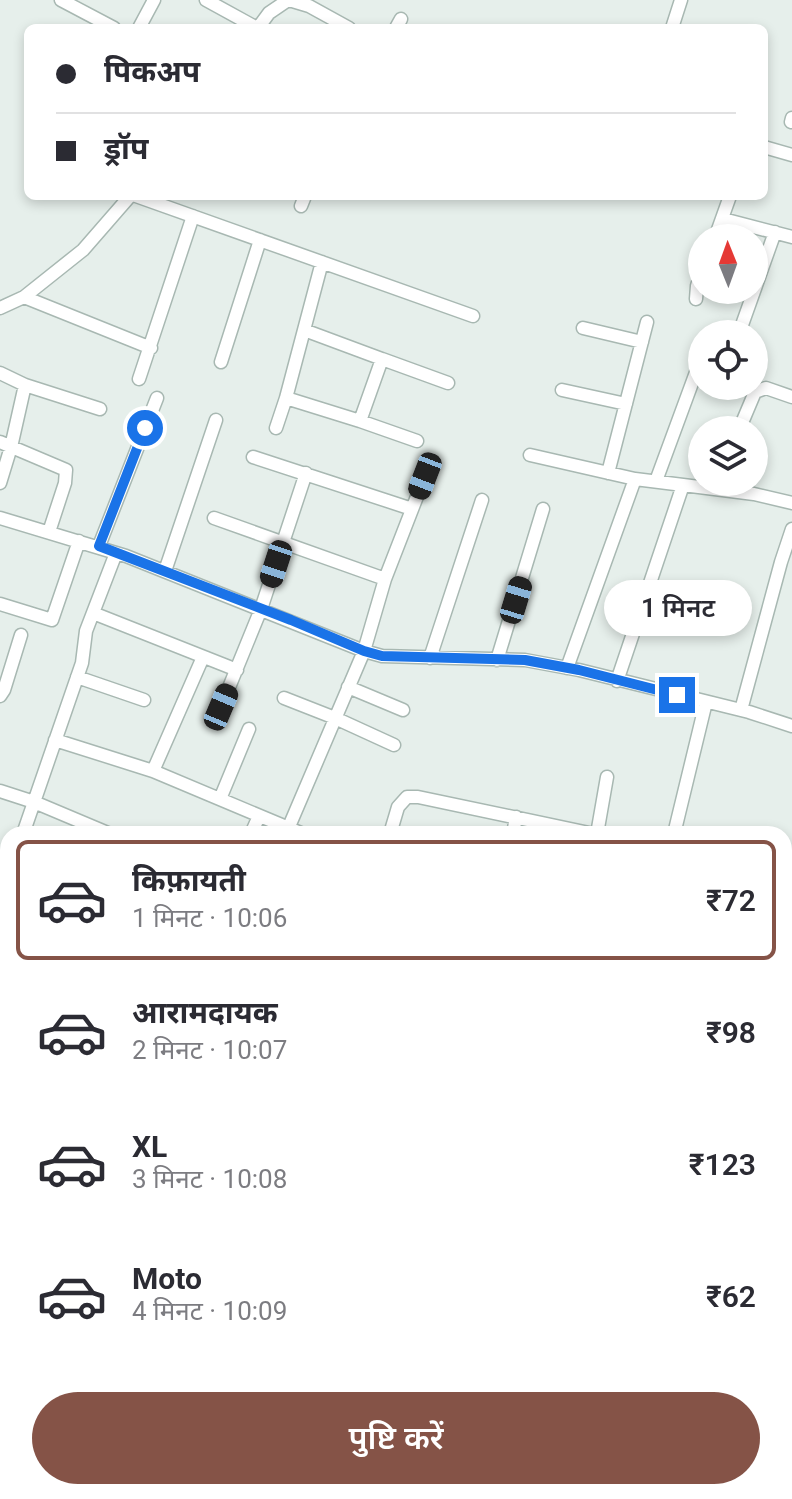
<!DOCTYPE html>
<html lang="hi">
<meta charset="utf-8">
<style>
body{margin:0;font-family:Roboto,"Noto Sans Devanagari",sans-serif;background:#f7f7f7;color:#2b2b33;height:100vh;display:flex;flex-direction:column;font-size:30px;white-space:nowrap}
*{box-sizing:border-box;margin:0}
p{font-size:26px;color:#7c7c81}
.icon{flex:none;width:44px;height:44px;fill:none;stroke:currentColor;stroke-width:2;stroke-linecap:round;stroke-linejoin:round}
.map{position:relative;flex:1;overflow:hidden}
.sheet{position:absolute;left:0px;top:826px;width:792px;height:674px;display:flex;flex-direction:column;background:#fff;border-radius:24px 24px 0 0;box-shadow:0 4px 12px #0003}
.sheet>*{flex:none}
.top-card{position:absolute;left:24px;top:24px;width:744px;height:176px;border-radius:12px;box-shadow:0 4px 12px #0003;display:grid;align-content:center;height:176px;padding:0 32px;background:#fff}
.needle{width:52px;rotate:359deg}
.tools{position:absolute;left:688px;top:224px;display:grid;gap:16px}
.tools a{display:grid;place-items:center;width:80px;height:80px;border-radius:50%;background:#fff;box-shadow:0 4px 12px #0003;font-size:40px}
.end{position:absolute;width:36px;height:36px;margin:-18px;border:10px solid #1a73e8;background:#fff;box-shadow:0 0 0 4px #fff}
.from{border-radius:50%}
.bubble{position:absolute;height:56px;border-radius:28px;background:#fff;box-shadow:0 4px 12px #0003;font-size:26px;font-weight:600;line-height:56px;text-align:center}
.car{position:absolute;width:24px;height:48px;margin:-24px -12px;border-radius:10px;box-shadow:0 0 6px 2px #0007;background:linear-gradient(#222 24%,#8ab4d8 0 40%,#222 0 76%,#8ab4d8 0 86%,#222 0)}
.top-card b{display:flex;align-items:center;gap:28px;height:76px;font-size:30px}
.top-card b+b{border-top:2px solid #e1e1e2}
.top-card i{width:20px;height:20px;background:#2b2b33}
ul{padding:14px 0 0;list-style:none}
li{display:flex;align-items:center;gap:24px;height:120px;margin:0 16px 12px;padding:0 16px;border:4px solid transparent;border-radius:12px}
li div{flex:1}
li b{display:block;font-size:30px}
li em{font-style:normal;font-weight:600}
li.current{border-color:#855347}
li>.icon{width:72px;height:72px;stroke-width:1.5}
.button{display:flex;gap:16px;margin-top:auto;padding:16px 32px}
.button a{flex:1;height:92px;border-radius:48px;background:#855347;color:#fff;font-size:32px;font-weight:600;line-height:92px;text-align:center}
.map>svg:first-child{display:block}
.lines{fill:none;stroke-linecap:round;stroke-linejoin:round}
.minor-casing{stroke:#a8b8b2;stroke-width:15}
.minor{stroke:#fff;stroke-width:12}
.rail{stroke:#5f7d75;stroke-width:4;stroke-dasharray:16 8;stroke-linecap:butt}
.route{stroke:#1a73e8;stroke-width:10}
</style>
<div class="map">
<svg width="792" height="1499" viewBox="0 0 792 1499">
<rect width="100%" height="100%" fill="#e6efeb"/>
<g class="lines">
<g class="minor-casing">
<path id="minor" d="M 61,0 L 114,28
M 206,0 L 257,28
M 289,0 L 309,6 L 349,28
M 139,28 L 154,0
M 258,28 L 269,13 L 288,0
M 396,28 L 401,19
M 672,28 L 681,0
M 791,122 L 792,118
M 764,147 L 792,155
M 136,196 L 473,316
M 301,206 L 305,196
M 723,219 L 792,237
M 715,238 L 730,196
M 322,262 L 286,398 L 360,421 L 417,441
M 24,297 L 151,348
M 696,299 L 697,286 L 702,270
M 0,308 L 24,297 L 83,250 L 130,196
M 742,325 L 775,232
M 583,328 L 642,342
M 304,330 L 382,359
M 221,362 L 260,240
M 0,373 L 25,385 L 100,409
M 139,379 L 193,216
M 562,390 L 626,404
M 360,421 L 382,359 L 448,383
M 276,428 L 286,398
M 739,430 L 755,392 L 766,388 L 792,397
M 0,442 L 66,470 L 65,483 L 49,532
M 530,455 L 635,479
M 253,457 L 412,509
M 608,473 L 647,322
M 656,481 L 702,356
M 0,483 L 11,447 L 25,385
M 0,518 L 126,556 L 364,651 L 382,656 L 525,660 L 579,670 L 749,712 L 792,726
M 214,518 L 385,579
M 99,546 L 157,398
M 165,571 L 216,420
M 0,604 L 52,620 L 79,541
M 93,613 L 237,670
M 430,658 L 482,500
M 497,660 L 543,509
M 567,668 L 635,479 L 683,485
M 77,677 L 144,700
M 617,681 L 683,485 L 754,494 L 792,503
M 348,687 L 403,710
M 0,696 L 4,690 L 21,635
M 284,698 L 335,718 L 394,745
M 221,707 L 261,609 L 306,473
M 741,710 L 781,562 L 792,529
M 55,740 L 153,771 L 303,834
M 153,771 L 203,657
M 0,791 L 34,802 L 110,834
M 220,799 L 249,729
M 288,829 L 364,651 L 385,579 L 425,476
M 23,834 L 82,663 L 86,631 L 116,553
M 251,834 L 259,816
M 390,834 L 398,807 L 407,797 L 418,797 L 594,834
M 513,834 L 516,817
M 597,834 L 607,777
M 674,834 L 706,702
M 8,876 L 8,885
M 784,910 L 792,903
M 0,965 L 8,968
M 0,1145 L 8,1128
M 784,1154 L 792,1164
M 0,1177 L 8,1180
M 784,1193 L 792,1186
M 0,1255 L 8,1259
M 0,1333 L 8,1317
M 784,1361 L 792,1354
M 0,1445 L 8,1439
M 784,1458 L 792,1451
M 323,1492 L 329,1499
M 503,1492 L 510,1499
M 637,1492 L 639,1499
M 398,1499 L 406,1492
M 422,1499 L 430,1492
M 738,1499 L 746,1492"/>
</g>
<use href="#minor" class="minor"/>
<path class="rail" d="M 784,929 L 792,922
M 120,1499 L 128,1492"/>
</g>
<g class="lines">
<path class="route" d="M 145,428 L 99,546 L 291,620 L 364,651 L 382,656 L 525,660 L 579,670 L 677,695"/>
</g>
</svg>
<div class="tools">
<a><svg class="needle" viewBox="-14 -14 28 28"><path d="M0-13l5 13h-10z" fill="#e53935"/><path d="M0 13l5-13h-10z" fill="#7c7c81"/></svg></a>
<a><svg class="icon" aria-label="locate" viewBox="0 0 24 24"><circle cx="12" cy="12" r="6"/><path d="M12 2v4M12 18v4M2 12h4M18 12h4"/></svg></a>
<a><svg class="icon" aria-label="layers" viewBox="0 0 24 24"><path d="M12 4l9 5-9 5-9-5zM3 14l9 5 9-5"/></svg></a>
</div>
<i class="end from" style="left:145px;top:428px"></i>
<i class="end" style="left:677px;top:695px"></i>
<div class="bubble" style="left:604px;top:580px;width:148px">1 मिनट</div>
<i class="car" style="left:425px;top:476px;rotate:201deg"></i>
<i class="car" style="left:276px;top:564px;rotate:198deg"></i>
<i class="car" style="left:516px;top:600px;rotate:17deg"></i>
<i class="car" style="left:221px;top:707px;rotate:23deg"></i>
<div class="top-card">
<b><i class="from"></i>पिकअप</b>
<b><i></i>ड्रॉप</b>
</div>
<section class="sheet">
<ul>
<li class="current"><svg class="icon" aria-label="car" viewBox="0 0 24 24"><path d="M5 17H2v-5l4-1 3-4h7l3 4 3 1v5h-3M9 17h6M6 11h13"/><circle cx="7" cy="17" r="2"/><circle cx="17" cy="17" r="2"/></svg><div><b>किफ़ायती</b><p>1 मिनट · 10:06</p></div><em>₹72</em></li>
<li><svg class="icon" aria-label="car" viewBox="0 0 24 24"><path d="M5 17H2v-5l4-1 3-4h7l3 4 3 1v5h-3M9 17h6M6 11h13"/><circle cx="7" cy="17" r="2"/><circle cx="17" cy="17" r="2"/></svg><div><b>आरामदायक</b><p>2 मिनट · 10:07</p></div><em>₹98</em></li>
<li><svg class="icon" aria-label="car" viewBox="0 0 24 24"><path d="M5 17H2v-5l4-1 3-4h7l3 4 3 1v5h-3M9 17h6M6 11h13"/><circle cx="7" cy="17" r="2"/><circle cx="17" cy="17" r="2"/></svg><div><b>XL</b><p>3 मिनट · 10:08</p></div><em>₹123</em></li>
<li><svg class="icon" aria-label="car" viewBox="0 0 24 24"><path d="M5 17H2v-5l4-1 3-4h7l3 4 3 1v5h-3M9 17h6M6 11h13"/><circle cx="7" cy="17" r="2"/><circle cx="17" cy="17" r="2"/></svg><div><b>Moto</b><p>4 मिनट · 10:09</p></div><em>₹62</em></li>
</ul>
<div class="button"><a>पुष्टि करें</a></div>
</section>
</div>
